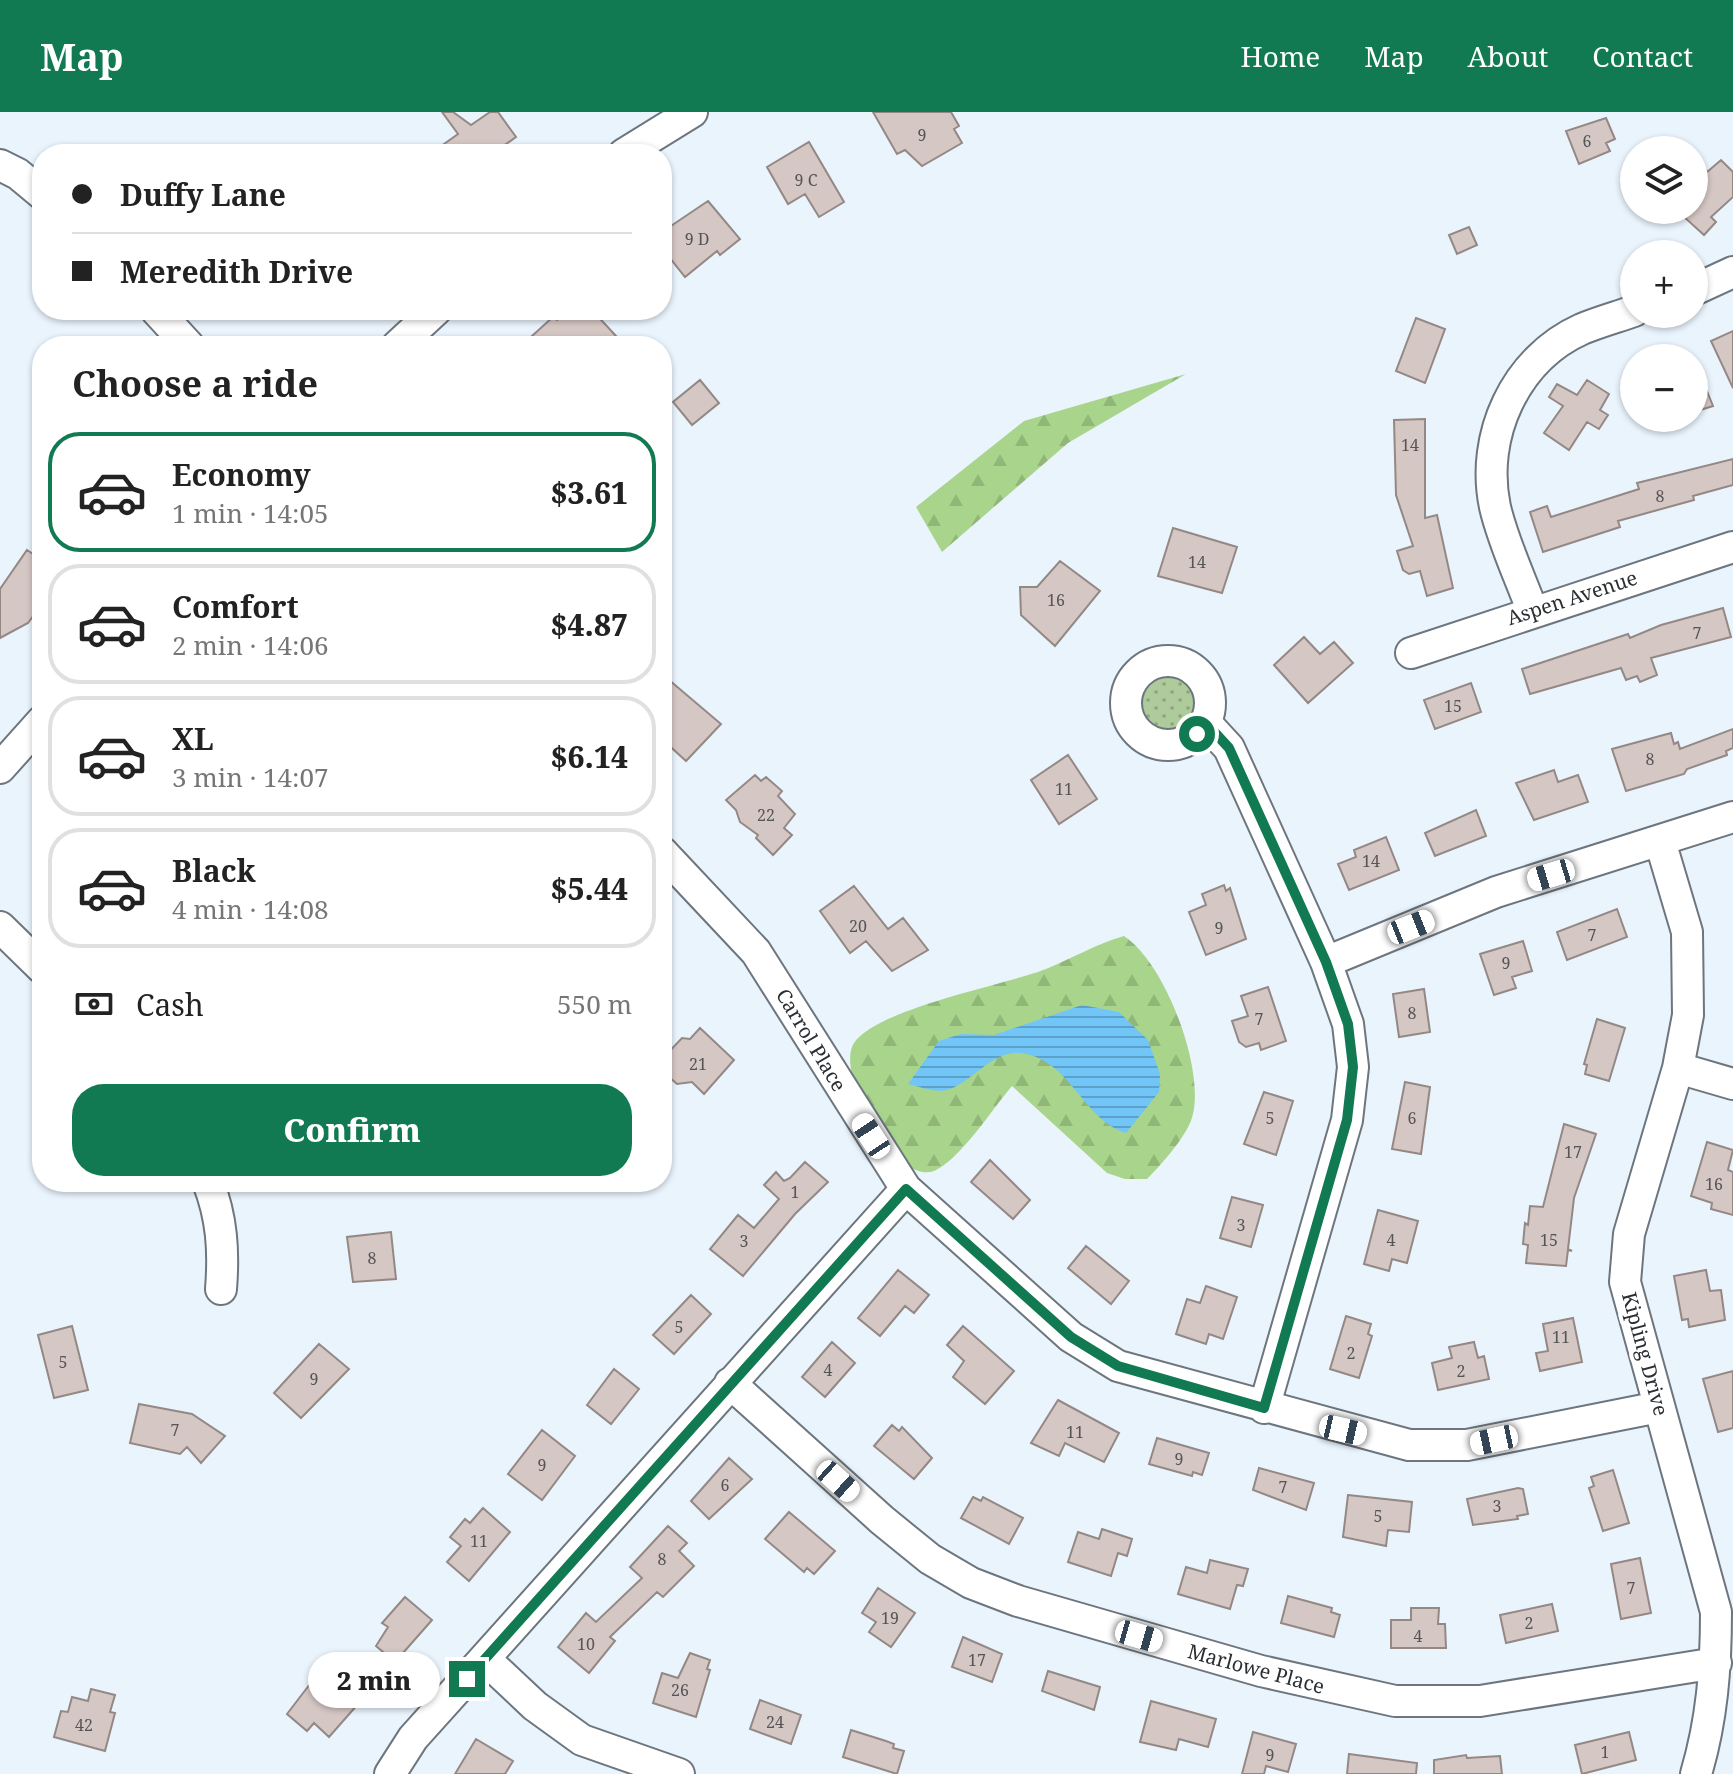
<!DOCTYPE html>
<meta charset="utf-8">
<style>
body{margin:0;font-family:"Noto Serif",serif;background:#f6f6f6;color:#222;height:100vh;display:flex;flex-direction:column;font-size:30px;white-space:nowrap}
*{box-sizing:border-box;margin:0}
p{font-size:26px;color:#767676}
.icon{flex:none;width:44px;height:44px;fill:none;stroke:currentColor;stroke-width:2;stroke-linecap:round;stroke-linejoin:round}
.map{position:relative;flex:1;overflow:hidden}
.side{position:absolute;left:32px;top:224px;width:640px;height:856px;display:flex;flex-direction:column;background:#fff;border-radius:32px;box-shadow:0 2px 6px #0004}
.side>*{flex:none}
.guide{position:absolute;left:32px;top:32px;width:640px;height:176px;border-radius:32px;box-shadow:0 2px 6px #0004;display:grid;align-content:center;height:176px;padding:0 40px;background:#fff}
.buttons{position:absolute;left:1620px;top:24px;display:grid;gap:16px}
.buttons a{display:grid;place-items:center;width:88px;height:88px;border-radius:50%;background:#fff;box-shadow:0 2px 6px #0004;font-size:40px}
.end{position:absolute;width:36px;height:36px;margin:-18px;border:10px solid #127a53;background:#fff;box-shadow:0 0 0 4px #fff}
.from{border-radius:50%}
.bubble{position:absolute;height:56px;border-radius:28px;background:#fff;box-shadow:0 2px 6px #0004;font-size:26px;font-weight:800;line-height:56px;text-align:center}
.car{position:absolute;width:24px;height:48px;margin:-24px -12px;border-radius:10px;box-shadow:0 0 6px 2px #0007;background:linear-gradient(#fff 24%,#345 0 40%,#fff 0 76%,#345 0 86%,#fff 0)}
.guide b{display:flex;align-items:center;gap:28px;height:76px;font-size:30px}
.guide b+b{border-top:2px solid #e0e0e0}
.guide i{width:20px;height:20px;background:#222}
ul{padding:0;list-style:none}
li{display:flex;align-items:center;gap:24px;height:120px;margin:0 16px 12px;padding:0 24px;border:4px solid #e0e0e0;border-radius:32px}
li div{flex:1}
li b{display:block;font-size:30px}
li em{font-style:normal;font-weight:800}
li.on{border-color:#127a53}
li>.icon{width:72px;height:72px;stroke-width:1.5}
h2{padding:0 40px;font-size:36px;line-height:96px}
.pay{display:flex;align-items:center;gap:20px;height:88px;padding:0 40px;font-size:30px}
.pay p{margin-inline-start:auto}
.action{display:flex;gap:16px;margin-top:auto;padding:16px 40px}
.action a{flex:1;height:92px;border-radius:32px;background:#127a53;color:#fff;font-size:32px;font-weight:800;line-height:92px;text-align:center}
header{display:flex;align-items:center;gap:48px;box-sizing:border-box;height:112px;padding:0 40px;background:#127a53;color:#fff}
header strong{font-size:38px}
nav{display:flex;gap:44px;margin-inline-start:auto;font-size:28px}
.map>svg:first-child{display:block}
.grass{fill:url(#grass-dots)}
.forest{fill:url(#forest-firs)}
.water{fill:url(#water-rules)}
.building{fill:#d5c7c4;stroke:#948885;stroke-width:2}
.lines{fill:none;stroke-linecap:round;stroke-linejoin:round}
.minor-casing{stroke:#6d767e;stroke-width:34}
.minor{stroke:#fff;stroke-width:30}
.route{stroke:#127a53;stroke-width:10}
.labels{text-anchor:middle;stroke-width:8;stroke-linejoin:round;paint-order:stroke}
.number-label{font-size:16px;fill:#565556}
.street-label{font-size:20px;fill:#2b2f32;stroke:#fff}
</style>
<header>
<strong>Map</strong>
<nav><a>Home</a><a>Map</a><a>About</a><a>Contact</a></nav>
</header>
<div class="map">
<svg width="1733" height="1662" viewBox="0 0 1733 1662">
<defs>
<pattern id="grass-dots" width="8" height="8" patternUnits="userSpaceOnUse" patternTransform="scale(2)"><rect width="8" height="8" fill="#aecb9b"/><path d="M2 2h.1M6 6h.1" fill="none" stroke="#8ea57f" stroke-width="1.8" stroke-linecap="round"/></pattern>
<pattern id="forest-firs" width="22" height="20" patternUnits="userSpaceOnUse" patternTransform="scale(2)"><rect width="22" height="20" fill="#a8d58b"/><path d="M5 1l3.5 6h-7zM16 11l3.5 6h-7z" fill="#91b778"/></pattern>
<pattern id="water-rules" width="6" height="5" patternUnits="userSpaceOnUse" patternTransform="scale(2)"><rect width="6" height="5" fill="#71c5f7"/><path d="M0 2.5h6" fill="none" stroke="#5da0c9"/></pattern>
</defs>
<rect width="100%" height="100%" fill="#eaf4fd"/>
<path class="grass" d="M1133 591a35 35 0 1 1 70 0a35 35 0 1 1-70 0Z"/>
<path class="forest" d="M 1186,262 L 1068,331 L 942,440 L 916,395 L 1024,309 Z
M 1124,824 C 1165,851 1204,954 1193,1002 C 1189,1022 1161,1053 1147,1067 L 1125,1067 L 1107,1061 L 1012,974 C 993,996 960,1048 934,1059 C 896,1074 834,960 854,931 C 878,896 1005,873 1046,857 C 1073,846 1096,832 1124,824 Z"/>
<path class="water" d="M 1082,893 L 1119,900 L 1148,928 L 1160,962 L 1159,980 L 1126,1021 C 1083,1008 1070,947 1021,941 C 993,938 974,968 950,977 C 937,982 921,975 908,972 L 939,929 L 961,922 L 994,923 Z"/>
<path class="building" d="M 442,0 L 453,0 L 471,13 L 490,0 L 498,0 L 516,25 L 492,42 L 430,42 L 458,22 Z
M 873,0 L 951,0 L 959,14 L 954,17 L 962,31 L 922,54 L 905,38 L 897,42 Z
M 1606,6 L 1615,27 L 1606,31 L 1610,39 L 1579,52 L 1566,19 Z
M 809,30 L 844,90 L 819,105 L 805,82 L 788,92 L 767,55 Z
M 1694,45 L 1707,60 L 1721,48 L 1733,60 L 1733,85 L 1711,105 L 1716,110 L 1704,123 L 1683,104 L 1688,98 L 1694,98 Z
M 708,89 L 740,127 L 720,143 L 717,139 L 685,165 L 662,136 L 662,120 Z
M 1469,115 L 1477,133 L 1457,142 L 1449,123 Z
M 568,198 L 592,198 L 616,224 L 605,234 L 521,234 L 554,204 L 557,208 Z
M 1416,206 L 1445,217 L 1425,271 L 1396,259 Z
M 1733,219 L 1733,276 L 1711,229 Z
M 1694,247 L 1713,294 L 1694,300 Z
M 700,268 L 719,291 L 692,313 L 673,290 Z
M 1587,268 L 1609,282 L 1600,298 L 1608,303 L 1599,317 L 1587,310 L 1569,338 L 1544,321 L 1563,294 L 1549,285 L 1557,272 L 1577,283 Z
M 1425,307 L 1425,406 L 1437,403 L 1453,476 L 1427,484 L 1420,459 L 1409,462 L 1403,458 L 1397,439 L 1413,434 L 1396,383 L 1394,308 Z
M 1733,347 L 1733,373 L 1693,384 L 1694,388 L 1618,409 L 1620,415 L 1543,440 L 1530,400 L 1547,394 L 1551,405 L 1639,377 L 1637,371 Z
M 1173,416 L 1237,435 L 1222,481 L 1158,464 Z
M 27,438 L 42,448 L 42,492 L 28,511 L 0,526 L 0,477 Z
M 1060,449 L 1100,479 L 1055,534 L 1021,503 L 1020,475 L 1037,475 Z
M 1723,496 L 1731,525 L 1651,546 L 1657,563 L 1640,570 L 1637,564 L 1626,568 L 1621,556 L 1530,582 L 1522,557 L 1628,522 L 1630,526 L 1661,513 Z
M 1304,525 L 1320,542 L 1334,530 L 1353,551 L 1308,591 L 1274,553 Z
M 662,562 L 721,612 L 686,649 L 662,627 Z
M 1471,571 L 1481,600 L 1435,617 L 1424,588 Z
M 1733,617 L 1733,636 L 1726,639 L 1727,643 L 1687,657 L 1684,662 L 1626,679 L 1612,637 L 1671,621 L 1674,632 L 1678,630 L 1680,637 Z
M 1068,643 L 1097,687 L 1059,712 L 1031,668 Z
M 1554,658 L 1558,670 L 1578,663 L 1588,690 L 1534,708 L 1516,671 Z
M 755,663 L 761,669 L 766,665 L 782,679 L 778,684 L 795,702 L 784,716 L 792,723 L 773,743 L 756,726 L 758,723 L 740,710 L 736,698 L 726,688 Z
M 1476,698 L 1486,724 L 1435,744 L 1425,721 Z
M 1386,725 L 1399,758 L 1349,778 L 1338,752 L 1356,745 L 1354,738 Z
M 1224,773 L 1226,779 L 1230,776 L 1246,827 L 1206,843 L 1189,800 L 1206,793 L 1202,782 Z
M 854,774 L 888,817 L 903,806 L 928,838 L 892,859 L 866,829 L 850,841 L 820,799 Z
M 1617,797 L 1627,825 L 1567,848 L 1557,820 Z
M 1523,829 L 1532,859 L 1512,865 L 1516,876 L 1494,883 L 1480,842 Z
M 1268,875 L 1286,929 L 1261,938 L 1259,931 L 1246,935 L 1239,930 L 1232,909 L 1248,904 L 1241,884 Z
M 1424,877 L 1430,920 L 1399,925 L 1393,882 Z
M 1597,907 L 1625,916 L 1609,969 L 1585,962 L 1587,953 L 1584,952 Z
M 700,916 L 734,948 L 704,982 L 692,970 L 677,972 L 669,965 L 663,946 L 682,926 L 690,927 Z
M 1405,970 L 1430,975 L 1421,1042 L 1392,1037 Z
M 1264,980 L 1293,989 L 1276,1043 L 1244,1032 Z
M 1564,1012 L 1596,1022 L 1574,1086 L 1568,1137 L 1572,1139 L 1568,1138 L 1566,1154 L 1526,1151 L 1528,1133 L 1523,1132 L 1525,1111 L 1528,1113 L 1530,1094 L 1543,1095 Z
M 1707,1030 L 1733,1038 L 1728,1058 L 1733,1060 L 1733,1103 L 1711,1097 L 1712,1091 L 1691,1084 Z
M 990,1048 L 1030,1088 L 1013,1107 L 971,1070 Z
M 805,1050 L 828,1070 L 795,1102 L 743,1164 L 710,1137 L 738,1103 L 754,1116 L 779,1087 L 764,1073 L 776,1060 L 784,1069 L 790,1066 Z
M 1232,1085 L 1263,1093 L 1251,1135 L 1220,1126 Z
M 1378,1098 L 1418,1109 L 1407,1151 L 1392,1147 L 1389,1159 L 1364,1152 Z
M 391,1120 L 396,1167 L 353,1170 L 347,1125 Z
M 1086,1134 L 1129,1169 L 1111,1192 L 1068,1156 Z
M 898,1158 L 929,1183 L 914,1201 L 905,1194 L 880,1224 L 858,1206 Z
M 1706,1158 L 1710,1179 L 1721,1178 L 1725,1208 L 1689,1215 L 1688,1207 L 1682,1208 L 1674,1164 Z
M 1206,1174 L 1237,1185 L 1223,1227 L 1209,1222 L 1206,1232 L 1176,1222 L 1187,1187 L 1200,1191 Z
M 691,1183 L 711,1202 L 674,1242 L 653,1223 Z
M 1346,1204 L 1371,1212 L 1368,1222 L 1372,1224 L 1359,1266 L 1330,1257 Z
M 1573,1206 L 1582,1250 L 1540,1259 L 1536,1241 L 1548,1239 L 1543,1212 Z
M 72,1214 L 88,1278 L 54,1286 L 38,1223 Z
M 963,1214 L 1014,1259 L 985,1292 L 953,1265 L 964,1249 L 947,1233 Z
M 832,1230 L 855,1251 L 825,1285 L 802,1265 Z
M 1474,1230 L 1478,1246 L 1484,1244 L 1489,1267 L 1438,1278 L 1432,1251 L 1452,1246 L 1449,1235 Z
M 319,1232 L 349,1257 L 301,1306 L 274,1281 Z
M 614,1257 L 639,1277 L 611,1312 L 587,1293 Z
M 1733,1259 L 1733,1316 L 1718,1320 L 1703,1267 Z
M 1058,1288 L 1119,1321 L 1104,1350 L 1065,1331 L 1059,1344 L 1031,1331 Z
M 139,1292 L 192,1302 L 225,1324 L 201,1351 L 187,1335 L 180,1342 L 130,1331 Z
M 892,1313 L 899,1319 L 902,1315 L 932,1346 L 914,1367 L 874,1334 Z
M 542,1318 L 575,1344 L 542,1388 L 508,1362 Z
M 1157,1326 L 1209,1341 L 1202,1363 L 1193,1360 L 1192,1364 L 1149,1352 Z
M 729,1346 L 752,1367 L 709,1407 L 691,1389 Z
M 1259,1356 L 1314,1371 L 1306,1398 L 1253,1378 Z
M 1613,1358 L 1629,1411 L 1603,1419 L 1589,1376 L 1594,1374 L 1591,1365 Z
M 1518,1376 L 1523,1377 L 1528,1402 L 1517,1404 L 1518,1407 L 1473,1413 L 1467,1387 Z
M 1348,1383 L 1412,1390 L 1409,1420 L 1388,1418 L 1386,1434 L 1343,1425 Z
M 973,1385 L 981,1389 L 983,1385 L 1023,1406 L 1009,1432 L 961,1406 Z
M 483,1396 L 510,1420 L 469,1469 L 447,1450 L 461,1434 L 450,1425 L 465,1407 L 470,1411 Z
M 789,1400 L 835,1439 L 814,1462 L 807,1456 L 804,1460 L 765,1427 Z
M 668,1414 L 687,1431 L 679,1439 L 694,1454 L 663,1485 L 657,1480 L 610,1525 L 615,1529 L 589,1561 L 558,1535 L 586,1501 L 596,1510 L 642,1466 L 630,1455 Z
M 1102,1417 L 1132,1427 L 1127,1444 L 1118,1441 L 1111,1464 L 1068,1450 L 1078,1420 L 1099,1427 Z
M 1640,1446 L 1651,1501 L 1621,1507 L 1611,1452 Z
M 1210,1448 L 1248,1457 L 1243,1474 L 1237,1473 L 1230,1497 L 1178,1482 L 1186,1455 L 1207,1461 Z
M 878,1476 L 915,1501 L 891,1535 L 869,1520 L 876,1510 L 862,1501 Z
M 1288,1484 L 1332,1496 L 1331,1500 L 1340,1503 L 1334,1525 L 1281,1511 Z
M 405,1485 L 432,1508 L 395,1550 L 376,1534 L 388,1515 L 382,1511 Z
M 1552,1492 L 1558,1519 L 1506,1531 L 1500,1503 Z
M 1411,1496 L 1439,1496 L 1438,1512 L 1445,1512 L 1446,1536 L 1391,1536 L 1391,1508 L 1411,1508 Z
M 963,1525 L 1002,1542 L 992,1570 L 952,1555 Z
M 690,1541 L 710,1548 L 707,1557 L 710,1558 L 696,1605 L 653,1591 L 662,1561 L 678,1566 Z
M 353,1558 L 373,1575 L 329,1625 L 314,1611 L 307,1619 L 287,1602 L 320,1559 L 336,1574 Z
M 1048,1559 L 1100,1575 L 1094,1598 L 1042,1579 Z
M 91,1577 L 115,1583 L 110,1600 L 115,1601 L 105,1639 L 54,1625 L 61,1599 L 68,1600 L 72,1585 L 88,1589 Z
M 760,1588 L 801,1603 L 791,1632 L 750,1617 Z
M 1151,1589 L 1216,1607 L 1208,1635 L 1179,1627 L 1176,1638 L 1140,1630 Z
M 851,1618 L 886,1629 L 894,1632 L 893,1636 L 904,1639 L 897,1662 L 843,1645 Z
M 1253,1620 L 1296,1632 L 1288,1660 L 1266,1654 L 1264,1662 L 1242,1662 Z
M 1629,1620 L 1636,1648 L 1582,1662 L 1575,1633 Z
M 476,1627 L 513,1649 L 505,1662 L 455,1662 Z
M 1349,1642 L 1417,1651 L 1416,1662 L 1347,1662 Z
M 1466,1643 L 1467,1646 L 1500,1644 L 1502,1662 L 1434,1662 L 1434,1648 Z"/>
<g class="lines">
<g class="minor-casing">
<path id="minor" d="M 624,42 L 692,0
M 0,53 L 18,62 L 42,82
M 1694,178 L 1733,160
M 156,198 L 189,234
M 397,234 L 436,198
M 1532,498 C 1520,465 1503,430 1495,395 C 1480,324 1515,247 1582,217 C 1599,210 1617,205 1634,199
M 1411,541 L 1733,435
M1126 591a42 42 0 1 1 84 0a42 42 0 1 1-84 0Z
M 1206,611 L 1229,636 L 1326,850 L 1348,912 L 1353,955 L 1347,1008 L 1264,1296
M 0,656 L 42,609
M 1660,729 L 1687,820 L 1688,903 L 1678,956 L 1629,1122 L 1625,1170 L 1716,1500 C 1716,1556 1712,1608 1696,1662
M 662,740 L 756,840 L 906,1077 L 1071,1225 L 1118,1254 L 1409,1333 L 1467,1333 L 1659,1295
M 0,815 L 42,856
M 1326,850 L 1496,780 L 1733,705
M 1678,956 L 1733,972
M 208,1070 C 222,1106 224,1139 221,1177
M 730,1271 L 882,1408 L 930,1447 L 971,1471 L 1018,1489 L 1261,1559 L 1395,1589 L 1480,1589 L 1716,1551
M 485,1547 L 535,1594 L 582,1628 L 679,1662
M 390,1662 L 413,1626 L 906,1077"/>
</g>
<use href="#minor" class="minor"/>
</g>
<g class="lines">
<path class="route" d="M 467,1567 L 906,1077 L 1071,1225 L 1118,1254 L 1264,1296 L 1347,1008 L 1353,955 L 1348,912 L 1326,850 L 1229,636 L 1206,611 L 1197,622"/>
</g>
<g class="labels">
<g class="number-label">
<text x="922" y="29">9</text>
<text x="1587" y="35">6</text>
<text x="806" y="74">9 C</text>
<text x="697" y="133">9 D</text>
<text x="1410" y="339">14</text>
<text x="1660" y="390">8</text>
<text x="1197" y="456">14</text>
<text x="1056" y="494">16</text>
<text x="1697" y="527">7</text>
<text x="1453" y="600">15</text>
<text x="1650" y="653">8</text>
<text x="1064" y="683">11</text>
<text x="766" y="709">22</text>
<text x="1371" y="755">14</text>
<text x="858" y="820">20</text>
<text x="1219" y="822">9</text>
<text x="1592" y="829">7</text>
<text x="1506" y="857">9</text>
<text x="1412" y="907">8</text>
<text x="1259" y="913">7</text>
<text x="698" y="958">21</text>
<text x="1270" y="1012">5</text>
<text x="1412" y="1012">6</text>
<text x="1573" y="1046">17</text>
<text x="1714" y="1078">16</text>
<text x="795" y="1086">1</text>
<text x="1241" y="1119">3</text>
<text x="1391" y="1134">4</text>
<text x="1549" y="1134">15</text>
<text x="744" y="1135">3</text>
<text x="372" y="1152">8</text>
<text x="679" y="1221">5</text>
<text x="1561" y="1231">11</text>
<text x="1351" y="1247">2</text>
<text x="63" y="1256">5</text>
<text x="828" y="1264">4</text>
<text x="1461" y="1265">2</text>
<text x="314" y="1273">9</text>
<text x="175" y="1324">7</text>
<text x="1075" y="1326">11</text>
<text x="1179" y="1353">9</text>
<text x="542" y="1359">9</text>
<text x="725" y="1379">6</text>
<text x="1283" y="1381">7</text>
<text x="1497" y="1400">3</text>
<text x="1378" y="1410">5</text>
<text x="479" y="1435">11</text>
<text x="662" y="1453">8</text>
<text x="1631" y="1482">7</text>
<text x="890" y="1512">19</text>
<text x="1529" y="1517">2</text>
<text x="1418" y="1530">4</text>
<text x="586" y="1538">10</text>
<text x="977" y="1554">17</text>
<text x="680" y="1584">26</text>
<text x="775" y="1616">24</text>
<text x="84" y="1619">42</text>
<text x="1605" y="1646">1</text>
<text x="1270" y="1649">9</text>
</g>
<g class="street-label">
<text transform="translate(1572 486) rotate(-18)" y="7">Aspen Avenue</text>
<text transform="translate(811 928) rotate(59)" y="7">Carrol Place</text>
<text transform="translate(1645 1242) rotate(75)" y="7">Kipling Drive</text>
<text transform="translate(1256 1557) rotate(15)" y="7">Marlowe Place</text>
</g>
</g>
</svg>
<div class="buttons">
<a><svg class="icon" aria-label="layers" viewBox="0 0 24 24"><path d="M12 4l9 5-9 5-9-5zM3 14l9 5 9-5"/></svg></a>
<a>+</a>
<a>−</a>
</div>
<i class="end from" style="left:1197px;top:622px"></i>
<i class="end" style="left:467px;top:1567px"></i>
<div class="bubble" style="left:308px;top:1540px;width:132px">2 min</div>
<i class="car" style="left:1551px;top:763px;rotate:253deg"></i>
<i class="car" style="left:1411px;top:815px;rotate:68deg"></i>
<i class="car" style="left:871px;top:1024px;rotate:327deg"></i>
<i class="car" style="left:1343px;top:1318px;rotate:103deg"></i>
<i class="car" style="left:1494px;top:1328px;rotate:258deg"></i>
<i class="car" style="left:838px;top:1369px;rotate:132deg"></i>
<i class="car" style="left:1139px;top:1524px;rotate:106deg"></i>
<div class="guide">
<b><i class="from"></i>Duffy Lane</b>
<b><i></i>Meredith Drive</b>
</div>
<section class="side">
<h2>Choose a ride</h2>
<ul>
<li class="on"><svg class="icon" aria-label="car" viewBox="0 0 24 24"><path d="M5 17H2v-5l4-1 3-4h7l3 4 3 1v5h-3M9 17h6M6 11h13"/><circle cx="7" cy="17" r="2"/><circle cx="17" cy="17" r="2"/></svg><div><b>Economy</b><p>1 min · 14:05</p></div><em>$3.61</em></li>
<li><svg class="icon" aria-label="car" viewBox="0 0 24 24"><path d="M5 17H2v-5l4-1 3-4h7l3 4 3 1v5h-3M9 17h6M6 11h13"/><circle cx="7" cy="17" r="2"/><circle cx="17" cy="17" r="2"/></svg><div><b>Comfort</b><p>2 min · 14:06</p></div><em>$4.87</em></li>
<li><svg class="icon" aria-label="car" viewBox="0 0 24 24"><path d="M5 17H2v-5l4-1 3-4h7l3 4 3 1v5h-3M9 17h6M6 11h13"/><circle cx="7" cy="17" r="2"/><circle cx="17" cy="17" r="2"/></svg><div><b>XL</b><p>3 min · 14:07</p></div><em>$6.14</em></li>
<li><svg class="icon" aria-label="car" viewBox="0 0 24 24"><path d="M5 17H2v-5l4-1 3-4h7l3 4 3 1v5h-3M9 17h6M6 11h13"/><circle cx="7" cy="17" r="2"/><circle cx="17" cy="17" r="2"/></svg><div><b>Black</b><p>4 min · 14:08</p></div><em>$5.44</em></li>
</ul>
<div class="pay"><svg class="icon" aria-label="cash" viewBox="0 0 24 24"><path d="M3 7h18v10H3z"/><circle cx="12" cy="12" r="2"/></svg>Cash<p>550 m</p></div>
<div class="action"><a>Confirm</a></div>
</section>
</div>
